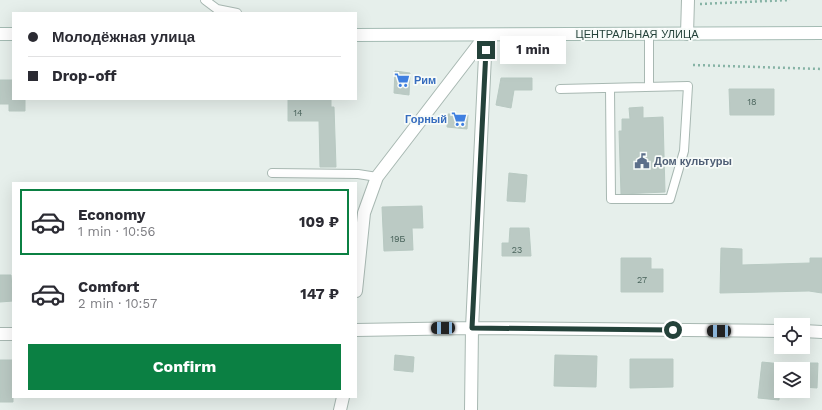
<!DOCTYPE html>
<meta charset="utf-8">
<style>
body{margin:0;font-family:"Work Sans",sans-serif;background:#f7f7f7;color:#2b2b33;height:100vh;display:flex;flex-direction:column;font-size:15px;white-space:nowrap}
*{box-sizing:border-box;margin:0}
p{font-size:13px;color:#7c7c81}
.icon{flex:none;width:22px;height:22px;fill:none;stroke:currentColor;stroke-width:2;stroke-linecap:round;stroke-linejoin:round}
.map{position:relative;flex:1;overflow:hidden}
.sheet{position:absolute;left:12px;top:182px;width:345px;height:216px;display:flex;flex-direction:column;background:#fff;border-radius:0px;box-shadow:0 4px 16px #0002}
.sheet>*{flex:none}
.banner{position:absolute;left:12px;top:12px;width:345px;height:88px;border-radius:0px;box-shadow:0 4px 16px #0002;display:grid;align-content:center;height:88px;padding:0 16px;background:#fff}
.buttons{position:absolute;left:774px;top:318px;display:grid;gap:8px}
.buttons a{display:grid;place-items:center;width:36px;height:36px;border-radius:0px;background:#fff;box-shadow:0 4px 16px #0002;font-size:20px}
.end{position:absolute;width:18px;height:18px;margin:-9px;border:5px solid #24423a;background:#fff;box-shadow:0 0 0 2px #fff}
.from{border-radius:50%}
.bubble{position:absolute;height:28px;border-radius:0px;background:#fff;box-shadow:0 4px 16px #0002;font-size:13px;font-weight:700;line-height:28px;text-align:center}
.car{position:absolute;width:12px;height:24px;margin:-12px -6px;border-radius:5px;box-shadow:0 0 3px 1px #0007;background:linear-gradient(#222 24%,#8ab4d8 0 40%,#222 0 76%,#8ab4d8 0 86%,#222 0)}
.banner b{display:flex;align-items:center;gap:14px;height:38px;font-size:15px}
.banner b+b{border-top:1px solid #e1e1e2}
.banner i{width:10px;height:10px;background:#2b2b33}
ul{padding:7px 0 0;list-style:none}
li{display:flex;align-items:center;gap:12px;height:66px;margin:0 8px 6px;padding:0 8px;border:2px solid transparent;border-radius:0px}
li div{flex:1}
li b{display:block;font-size:15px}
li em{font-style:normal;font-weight:700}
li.selected{border-color:#0b8043}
li>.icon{width:36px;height:36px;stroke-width:1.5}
.action{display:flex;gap:8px;margin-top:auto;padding:8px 16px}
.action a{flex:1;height:46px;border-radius:0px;background:#0b8043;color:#fff;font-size:16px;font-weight:700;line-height:46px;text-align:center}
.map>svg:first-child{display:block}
.building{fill:#bbcac4;stroke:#b8c9c2}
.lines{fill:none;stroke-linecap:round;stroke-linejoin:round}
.lane-casing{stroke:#a8b8b2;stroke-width:10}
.street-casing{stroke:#a8b8b2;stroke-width:14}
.secondary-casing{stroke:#a4bbb3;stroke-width:14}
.path{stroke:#86b3a5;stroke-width:2.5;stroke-dasharray:2 3;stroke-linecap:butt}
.lane{stroke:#fff;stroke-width:8}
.street{stroke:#fff;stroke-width:12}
.secondary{stroke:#fff;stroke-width:12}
.route{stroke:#24423a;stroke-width:5}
.labels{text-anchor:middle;stroke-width:3.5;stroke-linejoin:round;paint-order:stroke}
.number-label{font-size:9px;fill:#4a645c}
.street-label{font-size:11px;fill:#24423a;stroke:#f7fbf9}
.shop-label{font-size:11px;font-weight:bold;fill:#366cbe;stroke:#f7fbf9;text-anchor:start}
.service-label{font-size:11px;font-weight:bold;fill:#4e5e75;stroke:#f7fbf9;text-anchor:start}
</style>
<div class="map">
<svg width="822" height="410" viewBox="0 0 822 410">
<rect width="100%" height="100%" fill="#e6efeb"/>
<path class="building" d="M 395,71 L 410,73 L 409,95 L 394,93 Z
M 501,78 L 532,78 L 532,90 L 514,90 L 511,108 L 496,105 Z
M 0,80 L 13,80 L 13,99 L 25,99 L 25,111 L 9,111 L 9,104 L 0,104 Z
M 729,89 L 774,89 L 774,115 L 730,115 Z
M 288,99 L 331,99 L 331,107 L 334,107 L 336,167 L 320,167 L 319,121 L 288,121 Z
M 643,107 L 643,118 L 663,117 L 665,192 L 621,194 L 619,131 L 622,131 L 622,119 L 630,119 L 629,108 Z
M 448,114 L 468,115 L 467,129 L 447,127 Z
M 509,173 L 527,175 L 525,202 L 507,201 Z
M 422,206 L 423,228 L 412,228 L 413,250 L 384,251 L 382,207 Z
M 510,228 L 529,228 L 531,256 L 502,256 L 502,243 L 509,243 Z
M 721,248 L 742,249 L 742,265 L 810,263 L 810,258 L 822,258 L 822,293 L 809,291 L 720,293 Z
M 621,258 L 651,258 L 651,269 L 663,269 L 663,292 L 621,292 Z
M 0,275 L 11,275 L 13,301 L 0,302 Z
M 395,355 L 414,357 L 413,372 L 394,370 Z
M 555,355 L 597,356 L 596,387 L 554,386 Z
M 630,359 L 673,359 L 673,387 L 630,388 Z
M 0,360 L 13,360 L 13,402 L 0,402 Z
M 762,362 L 781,364 L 779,400 L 758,398 Z
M 803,363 L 818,363 L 817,388 L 803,387 Z"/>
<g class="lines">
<g class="lane-casing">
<path id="lane" d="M 205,0 L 217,9 L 237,13
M 649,34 L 649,87
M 560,89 L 688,86 L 684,151 L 670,199 L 611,199 L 610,88
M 272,173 L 358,174 L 377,177"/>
</g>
<g class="street-casing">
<path id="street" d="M 687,34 L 688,0
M 356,291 L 364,213 L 377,177 L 486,35
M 356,330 L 472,328 L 781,331
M 803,331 L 822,332
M 0,334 L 13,334
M 340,410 L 343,397
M 471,410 L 472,328 L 486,35"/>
</g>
<g class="secondary-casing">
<path id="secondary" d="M 0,34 L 13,34
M 356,35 L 822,33"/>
</g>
<path class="path" d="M 700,4 L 790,0
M 693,65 L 822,69"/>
<use href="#lane" class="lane"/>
<use href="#street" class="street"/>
<use href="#secondary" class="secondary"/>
</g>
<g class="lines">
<path class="route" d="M 486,50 L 472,328 L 673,330"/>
</g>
<defs>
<g id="supermarket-bare" transform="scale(1.2)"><path d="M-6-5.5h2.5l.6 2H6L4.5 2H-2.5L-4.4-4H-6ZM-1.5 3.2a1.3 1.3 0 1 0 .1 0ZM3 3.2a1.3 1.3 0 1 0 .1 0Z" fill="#3f7fe0" stroke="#f7fbf9" stroke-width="2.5" paint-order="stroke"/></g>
<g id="civic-bare" transform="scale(1.2)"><path d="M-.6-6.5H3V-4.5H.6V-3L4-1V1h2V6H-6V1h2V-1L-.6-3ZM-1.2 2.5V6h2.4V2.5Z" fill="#5c6f8a" stroke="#f7fbf9" stroke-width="2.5" paint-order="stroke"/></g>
</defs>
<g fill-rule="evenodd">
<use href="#supermarket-bare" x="402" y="80"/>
<use href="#supermarket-bare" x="459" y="119"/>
<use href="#civic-bare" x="642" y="161"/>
</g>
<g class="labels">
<g class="number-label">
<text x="752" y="105">18</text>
<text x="298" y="116">14</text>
<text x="398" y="242">19Б</text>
<text x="517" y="253">23</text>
<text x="642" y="283">27</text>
</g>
<g class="street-label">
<text x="637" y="38">ЦЕНТРАЛЬНАЯ УЛИЦА</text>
</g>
<g class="shop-label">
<text x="414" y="84">Рим</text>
<text x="447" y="123" text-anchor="end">Горный</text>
</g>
<g class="service-label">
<text x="654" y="165">Дом культуры</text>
</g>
</g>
</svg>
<div class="buttons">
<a><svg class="icon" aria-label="locate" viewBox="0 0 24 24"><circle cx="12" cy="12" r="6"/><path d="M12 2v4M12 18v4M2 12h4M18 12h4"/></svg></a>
<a><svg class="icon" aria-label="layers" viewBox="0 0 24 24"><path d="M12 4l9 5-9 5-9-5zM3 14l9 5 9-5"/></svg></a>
</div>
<i class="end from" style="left:673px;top:330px"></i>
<i class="end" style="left:486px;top:50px"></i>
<div class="bubble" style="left:500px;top:36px;width:66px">1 min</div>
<i class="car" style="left:443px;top:328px;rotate:269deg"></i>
<i class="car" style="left:719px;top:331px;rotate:270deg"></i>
<div class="banner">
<b><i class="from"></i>Молодёжная улица</b>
<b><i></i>Drop-off</b>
</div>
<section class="sheet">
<ul>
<li class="selected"><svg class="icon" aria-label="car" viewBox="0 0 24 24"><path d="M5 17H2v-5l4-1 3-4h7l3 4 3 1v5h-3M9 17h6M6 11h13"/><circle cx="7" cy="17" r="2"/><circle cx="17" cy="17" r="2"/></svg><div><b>Economy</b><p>1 min · 10:56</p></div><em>109 ₽</em></li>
<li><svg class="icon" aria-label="car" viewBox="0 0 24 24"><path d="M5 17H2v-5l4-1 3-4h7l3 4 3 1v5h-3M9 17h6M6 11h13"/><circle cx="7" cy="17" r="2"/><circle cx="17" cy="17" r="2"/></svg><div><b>Comfort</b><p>2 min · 10:57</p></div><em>147 ₽</em></li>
</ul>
<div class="action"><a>Confirm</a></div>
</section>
</div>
